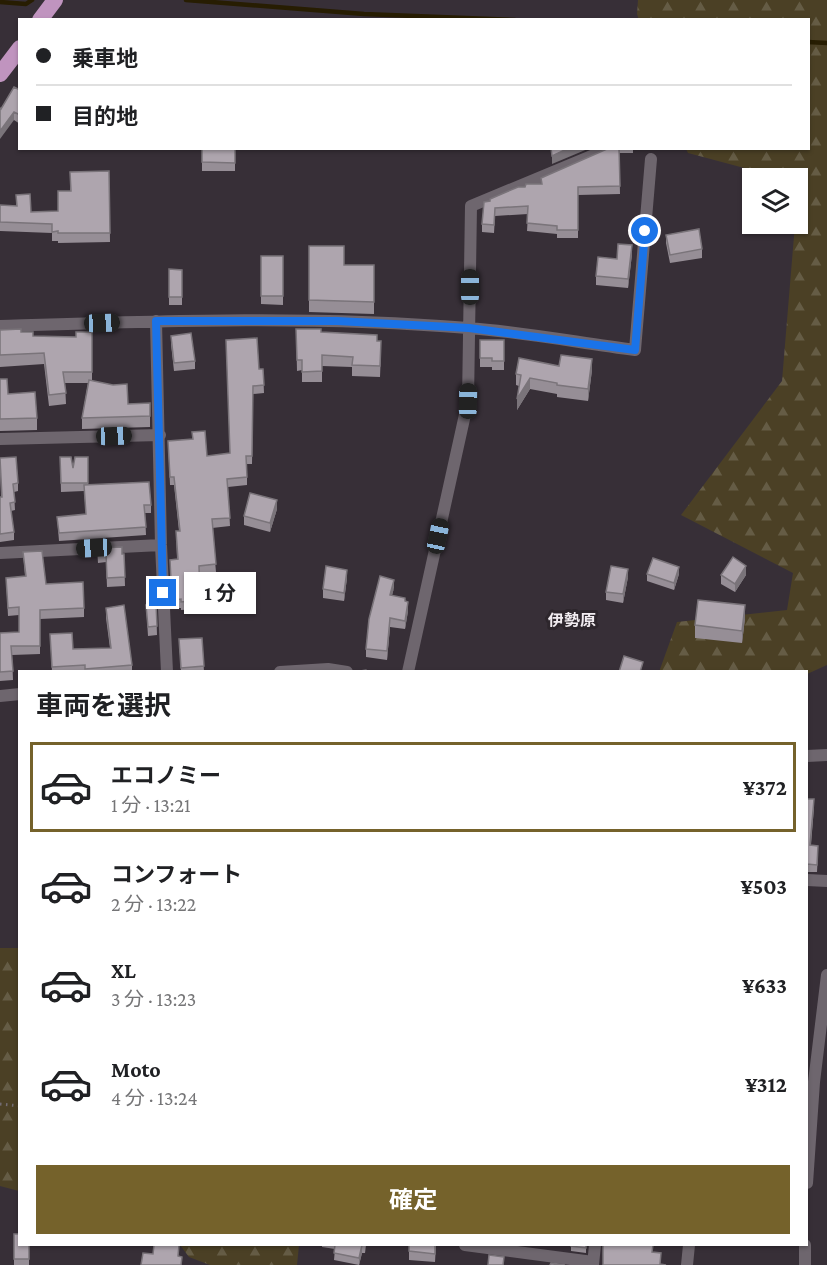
<!DOCTYPE html>
<html lang="ja">
<meta charset="utf-8">
<style>
body{margin:0;font-family:"Crimson Pro","Noto Sans JP",serif;background:#f2f2f2;color:#202124;height:100vh;display:flex;flex-direction:column;font-size:22px;white-space:nowrap}
*{box-sizing:border-box;margin:0}
p{font-size:20px;color:#757577}
.icon{flex:none;width:33px;height:33px;fill:none;stroke:currentColor;stroke-width:2;stroke-linecap:round;stroke-linejoin:round}
.map{position:relative;flex:1;overflow:hidden}
.details{position:absolute;left:18px;top:670px;width:790px;height:576px;display:flex;flex-direction:column;background:#fff;border-radius:0px;box-shadow:0 2px 4px #0004}
.details>*{flex:none}
.guide{position:absolute;left:18px;top:18px;width:792px;height:132px;border-radius:0px;box-shadow:0 2px 4px #0004;display:grid;align-content:center;height:132px;padding:0 18px;background:#fff}
.buttons{position:absolute;left:742px;top:168px;display:grid;gap:12px}
.buttons a{display:grid;place-items:center;width:66px;height:66px;border-radius:0px;background:#fff;box-shadow:0 2px 4px #0004;font-size:30px}
.end{position:absolute;width:27px;height:27px;margin:-14px;border:8px solid #1a73e8;background:#fff;box-shadow:0 0 0 3px #fff}
.from{border-radius:50%}
.bubble{position:absolute;height:42px;border-radius:0px;background:#fff;box-shadow:0 2px 4px #0004;font-size:20px;font-weight:700;line-height:42px;text-align:center}
.car{position:absolute;width:18px;height:36px;margin:-18px -9px;border-radius:8px;box-shadow:0 0 4px 2px #0007;background:linear-gradient(#222 24%,#8ab4d8 0 40%,#222 0 76%,#8ab4d8 0 86%,#222 0)}
.guide b{display:flex;align-items:center;gap:21px;height:57px;font-size:22px}
.guide b+b{border-top:2px solid #e0e0e0}
.guide i{width:15px;height:15px;background:#202124}
ul{padding:0;list-style:none}
li{display:flex;align-items:center;gap:18px;height:90px;margin:0 12px 9px;padding:0 6px;border:3px solid transparent;border-radius:0px}
li div{flex:1}
li b{display:block;font-size:22px}
li em{font-style:normal;font-weight:700}
li.on{border-color:#75622b}
li>.icon{width:54px;height:54px;stroke-width:1.5}
h2{padding:0 18px;font-size:27px;line-height:72px}
.action{display:flex;gap:12px;margin-top:auto;padding:12px 18px}
.action a{flex:1;height:69px;border-radius:0px;background:#75622b;color:#fff;font-size:24px;font-weight:700;line-height:69px;text-align:center}
.map>svg:first-child{display:block}
.forest{fill:url(#forest-firs)}
.lines{fill:none;stroke-linecap:round;stroke-linejoin:round}
.stream{stroke:#271d02;stroke-width:4.5}
.path{stroke:#746d74;stroke-width:3;stroke-dasharray:1.5 4.5;stroke-linecap:butt}
.minor{stroke:#6e666e;stroke-width:12}
.trunk{stroke:#c094bf;stroke-width:16}
.wall{fill:#968e96}
.shaded-wall{fill:#7a747a}
.building{fill:#aea5ae;stroke:#7a747a;stroke-width:1.5}
.route{stroke:#1a73e8;stroke-width:8}
.labels{text-anchor:middle;stroke-width:6;stroke-linejoin:round;paint-order:stroke}
.neighbourhood-label{font-size:16px;font-weight:bold;fill:#f1ecf0;stroke:#2d262c}
</style>
<div class="map">
<svg width="827" height="1265" viewBox="0 0 827 1265">
<defs>
<pattern id="forest-firs" width="22" height="20" patternUnits="userSpaceOnUse" patternTransform="scale(1.5)"><rect width="22" height="20" fill="#4b4025"/><path d="M5 1l3.5 6h-7zM16 11l3.5 6h-7z" fill="#655c45"/></pattern>
</defs>
<rect width="100%" height="100%" fill="#372f37"/>
<path class="forest" d="M 638,0 L 827,0 L 827,665 L 807,674 L 807,672 L 659,672 L 677,622 L 787,610 L 793,573 L 681,515 L 782,381 L 795,224 L 798,224 L 798,178 L 782,178 L 688,153 L 686,149 L 808,148 L 808,20 L 639,20 L 637,14 Z
M 0,948 L 19,948 L 19,1191 L 0,1186 Z
M 180,1245 L 299,1245 L 297,1265 L 210,1265 L 189,1257 Z"/>
<g class="lines">
<path class="stream" d="M 186,0 L 364,14 L 515,20
M 0,2 L 26,4 L 32,0
M 808,42 L 827,43"/>
<path class="path" d="M 0,1104 L 20,1106"/>
<path class="minor" d="M 156,321 L 161,545 L 167,672
M 0,326 C 156,321 313,315 468,328 C 524,332 580,343 635,350 L 651,159
M 0,439 L 160,435
M 0,553 L 161,545
M 280,672 L 328,669 L 347,672
M 408,672 L 468,401 L 471,206 L 601,152
M 0,696 L 20,694
M 807,756 L 827,755
M 807,880 L 827,881
M 807,1183 L 814,1082 L 827,975
M 465,1245 L 593,1262
M 593,1265 L 595,1245
M 687,1265 L 689,1245
M 805,1265 L 805,1245"/>
<path class="trunk" d="M 40,20 L 55,0
M 0,74 L 20,48"/>
</g>
<path class="wall" d="M 20,90 L 20,124 L 14,120 L 1,109 Z
M 202,148 L 235,148 L 235,171 L 202,171 Z
M 607,148 L 633,148 L 633,153 L 619,153 L 620,194 L 578,195 L 578,238 L 557,238 L 557,234 L 527,231 L 528,214 L 495,216 L 494,233 L 482,232 L 482,224 L 490,201 L 525,187 L 541,184 L 541,178 L 607,149 Z
M 109,171 L 110,242 L 58,243 L 58,241 L 52,241 L 52,233 L 0,231 L 0,205 L 16,206 L 16,195 L 31,212 L 58,211 L 70,191 L 70,172 Z
M 666,235 L 702,249 L 702,258 L 670,263 L 666,243 Z
M 309,246 L 344,265 L 374,265 L 374,314 L 309,312 Z
M 632,254 L 628,288 L 596,285 L 596,276 Z
M 261,256 L 283,256 L 283,305 L 261,304 Z
M 169,269 L 182,270 L 182,305 L 169,305 Z
M 296,329 L 377,341 L 381,352 L 380,377 L 352,376 L 352,367 L 322,366 L 322,382 L 302,382 L 302,370 L 297,371 Z
M 0,330 L 21,332 L 33,336 L 76,337 L 92,332 L 92,381 L 128,404 L 150,403 L 150,427 L 82,429 L 82,418 L 88,383 L 65,383 L 66,404 L 49,406 L 44,364 L 0,367 Z
M 171,336 L 195,361 L 195,369 L 174,371 L 171,344 Z
M 480,340 L 504,340 L 504,370 L 492,370 L 492,367 L 480,367 Z
M 559,366 L 592,370 L 588,401 L 557,397 L 557,394 L 530,389 L 517,410 L 519,386 L 516,385 L 516,374 Z
M 259,369 L 263,369 L 264,393 L 253,394 L 252,464 L 247,464 L 247,485 L 228,487 L 230,526 L 212,528 L 216,572 L 199,574 L 200,609 L 181,610 L 181,608 L 172,608 L 170,568 L 177,559 L 176,531 L 179,531 L 174,485 L 170,485 L 168,441 L 192,439 L 192,432 L 207,456 L 230,453 Z
M 0,379 L 8,394 L 37,418 L 37,430 L 0,431 Z
M 60,457 L 73,468 L 88,457 L 88,484 L 151,505 L 151,513 L 145,513 L 146,535 L 59,541 L 57,517 L 86,514 L 84,491 L 61,492 Z
M 0,458 L 18,483 L 18,491 L 14,492 L 15,510 L 11,511 L 14,532 L 14,540 L 0,542 L 0,497 L 1,497 Z
M 277,509 L 270,532 L 244,525 L 244,516 Z
M 97,548 L 124,554 L 125,586 L 107,587 L 106,562 L 98,563 Z
M 23,552 L 46,584 L 84,608 L 84,617 L 40,619 L 40,654 L 12,655 L 13,680 L 0,681 L 0,633 L 19,632 L 19,615 L 8,616 L 6,578 L 25,576 Z
M 647,574 L 679,574 L 674,590 L 647,581 Z
M 721,575 L 746,575 L 735,592 L 721,584 Z
M 628,577 L 623,603 L 606,600 L 606,592 Z
M 347,578 L 344,601 L 323,598 L 323,589 Z
M 394,588 L 392,595 L 405,601 L 408,611 L 405,629 L 390,627 L 387,660 L 366,657 L 366,649 Z
M 156,604 L 157,635 L 148,636 L 146,605 Z
M 106,608 L 132,665 L 132,672 L 52,672 L 50,634 L 73,649 L 110,648 L 106,618 Z
M 745,618 L 742,643 L 695,638 L 695,625 Z
M 202,638 L 204,672 L 181,672 L 179,639 Z
M 807,799 L 814,807 L 811,845 L 818,853 L 817,872 L 807,872 Z
M 14,1234 L 29,1245 L 29,1265 L 14,1265 Z
M 322,1245 L 366,1245 L 365,1253 L 362,1253 L 359,1265 L 334,1260 L 335,1249 L 322,1247 Z
M 436,1245 L 435,1262 L 409,1260 L 409,1251 Z
M 571,1245 L 586,1245 L 586,1253 L 571,1251 Z"/>
<path class="shaded-wall" d="M 14,112 L 14,120 L 0,139 L 0,131 Z
M 569,148 L 590,148 L 552,164 L 552,156 Z
M 632,245 L 632,254 L 628,288 L 628,279 Z
M 592,359 L 592,370 L 588,401 L 588,389 Z
M 530,378 L 530,389 L 517,410 L 517,399 Z
M 277,500 L 277,509 L 270,532 L 270,523 Z
M 746,566 L 746,575 L 735,592 L 735,584 Z
M 679,567 L 679,574 L 674,590 L 674,583 Z
M 628,569 L 628,577 L 623,603 L 623,594 Z
M 347,570 L 347,578 L 344,601 L 344,593 Z
M 394,580 L 394,588 L 390,603 L 390,595 Z
M 408,602 L 408,611 L 405,629 L 405,621 Z
M 745,605 L 745,618 L 742,643 L 742,631 Z
M 390,618 L 390,627 L 387,660 L 387,651 Z
M 362,1245 L 362,1253 L 359,1265 L 359,1258 Z"/>
<path class="building" d="M 14,87 L 20,90 L 20,115 L 14,112 L 0,131 L 0,108 L 1,109 Z
M 202,148 L 235,148 L 235,163 L 202,162 Z
M 551,148 L 569,148 L 552,156 Z
M 607,148 L 619,148 L 620,186 L 578,187 L 578,230 L 557,230 L 557,226 L 527,223 L 528,206 L 495,208 L 494,225 L 482,224 L 484,202 L 490,201 L 490,199 L 518,187 L 525,187 L 526,184 L 542,184 L 541,178 L 607,149 Z
M 109,171 L 110,233 L 58,233 L 58,231 L 52,232 L 52,224 L 0,222 L 0,205 L 17,206 L 16,195 L 30,194 L 31,212 L 58,211 L 58,191 L 71,191 L 70,172 Z
M 699,229 L 702,249 L 670,255 L 666,235 Z
M 618,244 L 632,245 L 628,279 L 596,276 L 598,257 L 617,259 Z
M 309,246 L 344,246 L 344,265 L 374,265 L 374,302 L 309,300 Z
M 261,256 L 283,256 L 283,296 L 261,296 Z
M 169,269 L 182,270 L 182,297 L 169,297 Z
M 21,329 L 21,332 L 33,332 L 33,336 L 76,337 L 76,332 L 92,332 L 92,372 L 63,372 L 66,393 L 49,395 L 44,353 L 0,355 L 0,330 Z
M 296,329 L 321,329 L 321,332 L 377,335 L 377,341 L 381,341 L 380,366 L 352,365 L 353,357 L 322,355 L 322,371 L 302,372 L 302,360 L 297,360 Z
M 191,333 L 195,361 L 174,363 L 171,336 Z
M 257,338 L 259,369 L 263,369 L 264,385 L 253,386 L 252,456 L 246,456 L 247,477 L 227,479 L 230,518 L 212,519 L 216,564 L 199,566 L 200,600 L 181,602 L 181,599 L 172,600 L 170,560 L 178,559 L 176,531 L 180,531 L 174,477 L 170,477 L 168,441 L 193,439 L 192,432 L 205,431 L 207,456 L 230,453 L 226,340 Z
M 480,340 L 504,340 L 504,361 L 492,361 L 492,358 L 480,358 Z
M 561,355 L 592,359 L 588,389 L 557,385 L 557,383 L 530,378 L 517,399 L 521,375 L 516,374 L 519,358 L 559,366 Z
M 0,379 L 7,379 L 8,394 L 35,392 L 37,418 L 0,419 Z
M 89,380 L 113,385 L 127,384 L 128,404 L 150,403 L 150,416 L 82,418 Z
M 16,457 L 18,483 L 13,484 L 15,502 L 10,503 L 14,532 L 0,534 L 0,497 L 2,497 L 0,458 Z
M 60,457 L 71,457 L 73,468 L 75,457 L 88,457 L 88,483 L 61,483 Z
M 149,482 L 151,505 L 144,505 L 146,527 L 59,533 L 57,517 L 86,514 L 84,485 Z
M 250,493 L 277,500 L 270,523 L 244,516 Z
M 122,547 L 122,554 L 124,554 L 125,577 L 107,578 L 106,554 L 98,554 L 97,548 Z
M 42,551 L 46,584 L 83,582 L 84,608 L 40,610 L 40,646 L 11,646 L 13,671 L 0,672 L 0,633 L 19,632 L 19,607 L 8,608 L 6,578 L 26,576 L 23,552 Z
M 733,557 L 746,566 L 735,584 L 721,575 Z
M 653,558 L 679,567 L 674,583 L 647,574 Z
M 326,566 L 347,570 L 344,593 L 323,589 Z
M 611,566 L 628,569 L 623,594 L 606,592 Z
M 380,576 L 394,580 L 390,595 L 405,598 L 405,601 L 408,602 L 405,621 L 390,618 L 387,651 L 366,649 L 369,619 Z
M 698,600 L 745,605 L 742,631 L 695,625 Z
M 156,604 L 157,626 L 148,627 L 146,605 Z
M 124,605 L 132,665 L 85,669 L 85,665 L 52,667 L 50,634 L 72,633 L 73,649 L 111,648 L 106,608 Z
M 202,638 L 204,666 L 181,668 L 179,639 Z
M 624,656 L 643,662 L 640,672 L 619,672 Z
M 366,670 L 367,672 L 354,672 Z
M 807,799 L 814,799 L 810,845 L 818,846 L 817,865 L 807,864 Z
M 14,1234 L 20,1234 L 20,1245 L 29,1245 L 29,1259 L 14,1259 Z
M 154,1245 L 179,1245 L 178,1256 L 182,1257 L 181,1265 L 141,1265 L 143,1253 L 153,1254 Z
M 335,1245 L 365,1245 L 362,1245 L 359,1258 L 334,1253 Z
M 409,1245 L 435,1245 L 435,1254 L 409,1251 Z
M 571,1245 L 586,1245 L 586,1248 L 571,1246 Z
M 603,1245 L 653,1245 L 652,1252 L 661,1253 L 660,1264 L 666,1265 L 603,1265 Z
M 489,1255 L 504,1257 L 503,1265 L 488,1265 Z
M 551,1263 L 565,1265 L 550,1265 Z"/>
<g class="lines">
<path class="route" d="M 163,593 L 156,321 L 337,321 L 469,328 L 635,350 L 645,231"/>
</g>
<g class="labels">
<g class="neighbourhood-label">
<text x="572" y="626">伊勢原</text>
</g>
</g>
</svg>
<div class="buttons">
<a><svg class="icon" aria-label="layers" viewBox="0 0 24 24"><path d="M12 4l9 5-9 5-9-5zM3 14l9 5 9-5"/></svg></a>
</div>
<i class="end from" style="left:645px;top:231px"></i>
<i class="end" style="left:163px;top:593px"></i>
<div class="bubble" style="left:184px;top:572px;width:72px">1 分</div>
<i class="car" style="left:470px;top:287px;rotate:0deg"></i>
<i class="car" style="left:102px;top:323px;rotate:88deg"></i>
<i class="car" style="left:468px;top:401px;rotate:1deg"></i>
<i class="car" style="left:114px;top:436px;rotate:88deg"></i>
<i class="car" style="left:438px;top:536px;rotate:12deg"></i>
<i class="car" style="left:94px;top:548px;rotate:267deg"></i>
<div class="guide">
<b><i class="from"></i>乗車地</b>
<b><i></i>目的地</b>
</div>
<section class="details">
<h2>車両を選択</h2>
<ul>
<li class="on"><svg class="icon" aria-label="car" viewBox="0 0 24 24"><path d="M5 17H2v-5l4-1 3-4h7l3 4 3 1v5h-3M9 17h6M6 11h13"/><circle cx="7" cy="17" r="2"/><circle cx="17" cy="17" r="2"/></svg><div><b>エコノミー</b><p>1 分 · 13:21</p></div><em>¥372</em></li>
<li><svg class="icon" aria-label="car" viewBox="0 0 24 24"><path d="M5 17H2v-5l4-1 3-4h7l3 4 3 1v5h-3M9 17h6M6 11h13"/><circle cx="7" cy="17" r="2"/><circle cx="17" cy="17" r="2"/></svg><div><b>コンフォート</b><p>2 分 · 13:22</p></div><em>¥503</em></li>
<li><svg class="icon" aria-label="car" viewBox="0 0 24 24"><path d="M5 17H2v-5l4-1 3-4h7l3 4 3 1v5h-3M9 17h6M6 11h13"/><circle cx="7" cy="17" r="2"/><circle cx="17" cy="17" r="2"/></svg><div><b>XL</b><p>3 分 · 13:23</p></div><em>¥633</em></li>
<li><svg class="icon" aria-label="car" viewBox="0 0 24 24"><path d="M5 17H2v-5l4-1 3-4h7l3 4 3 1v5h-3M9 17h6M6 11h13"/><circle cx="7" cy="17" r="2"/><circle cx="17" cy="17" r="2"/></svg><div><b>Moto</b><p>4 分 · 13:24</p></div><em>¥312</em></li>
</ul>
<div class="action"><a>確定</a></div>
</section>
</div>
